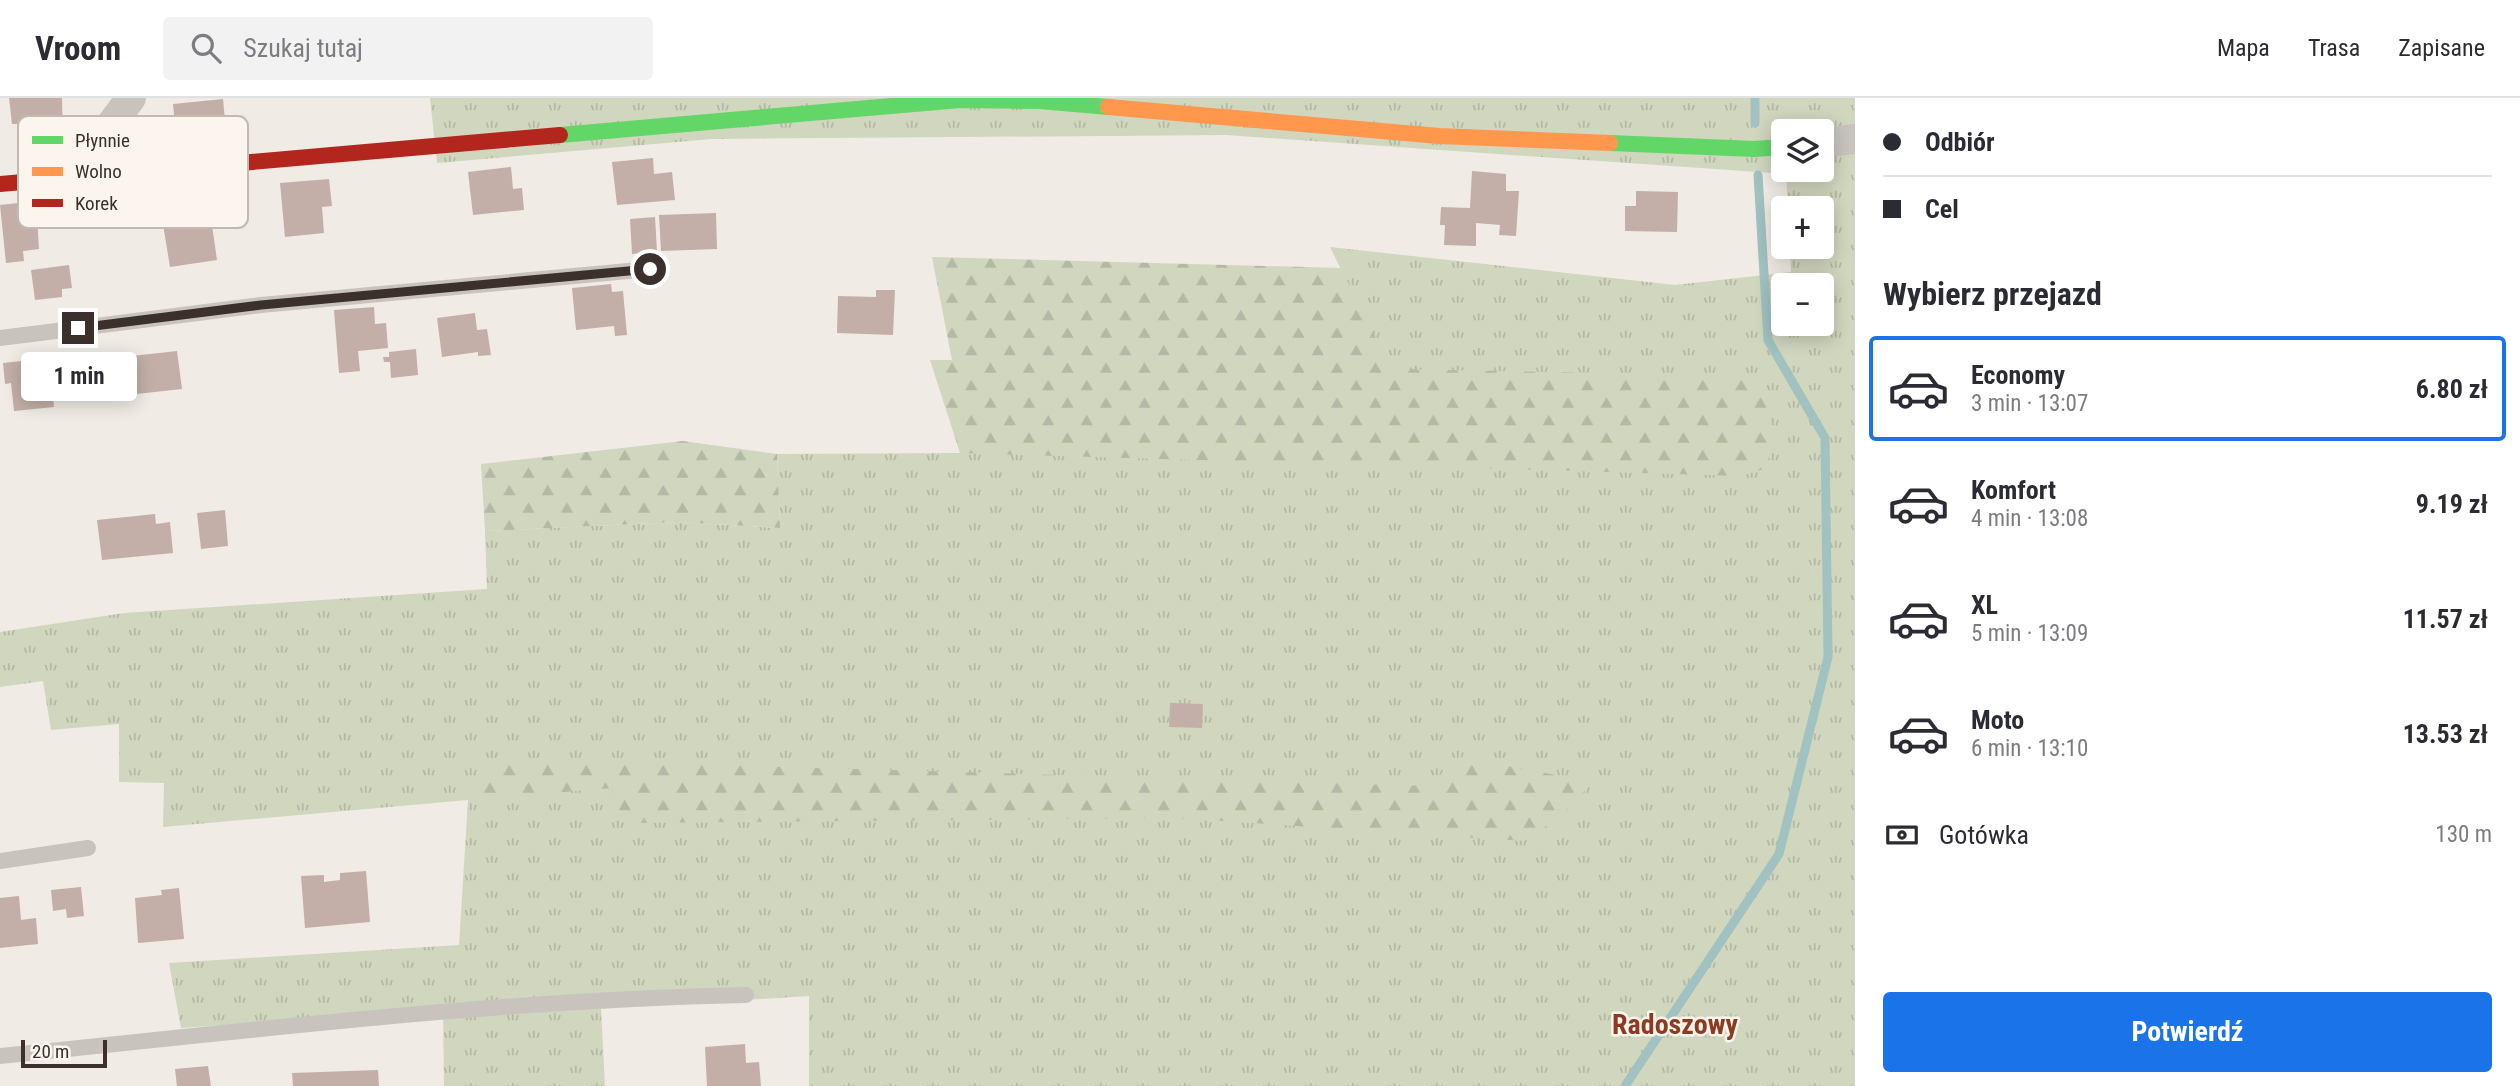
<!DOCTYPE html>
<html lang="pl">
<meta charset="utf-8">
<style>
body{margin:0;font-family:"Roboto Condensed",sans-serif;background:#f2f2f3;color:#2b2b33;height:100vh;display:flex;flex-direction:column;font-size:26px;white-space:nowrap}
*{box-sizing:border-box;margin:0}
p{font-size:23px;color:#7c7c81}
.icon{flex:none;width:38px;height:38px;fill:none;stroke:currentColor;stroke-width:2;stroke-linecap:round;stroke-linejoin:round}
.map{position:relative;flex:1;overflow:hidden}
.details{display:flex;flex-direction:column;background:#fff;width:665px}
.details>*{flex:none}
.top-card{display:grid;align-content:center;height:154px;padding:0 28px;background:#fff}
.controls{position:absolute;left:1771px;top:21px;display:grid;gap:14px}
.controls a{display:grid;place-items:center;width:63px;height:63px;border-radius:7px;background:#fff;box-shadow:0 4px 18px #0003;font-size:35px}
.scale{position:absolute;left:21px;bottom:18px;width:86px;box-sizing:border-box;padding-left:7px;border:4px solid #3b302b;border-top:0;font-size:19px;line-height:24px;white-space:nowrap;color:#3b302b;-webkit-text-stroke:5px #fbf5ee;paint-order:stroke}
.end{position:absolute;width:32px;height:32px;margin:-16px;border:9px solid #3b302b;background:#fff;box-shadow:0 0 0 4px #fff}
.from{border-radius:50%}
.bubble{position:absolute;height:49px;border-radius:7px;background:#fff;box-shadow:0 4px 18px #0003;font-size:23px;font-weight:700;line-height:49px;text-align:center}
.top-card b{display:flex;align-items:center;gap:24px;height:66px;font-size:26px}
.top-card b+b{border-top:2px solid #e1e1e2}
.top-card i{width:18px;height:18px;background:#2b2b33}
ul{padding:0;list-style:none}
li{display:flex;align-items:center;gap:21px;height:105px;margin:0 14px 10px;padding:0 14px;border:4px solid transparent;border-radius:7px}
li div{flex:1}
li b{display:block;font-size:26px}
li em{font-style:normal;font-weight:700}
li.active{border-color:#1a73e8}
li>.icon{width:63px;height:63px;stroke-width:1.5}
h2{padding:0 28px;font-size:32px;line-height:84px}
.pay{display:flex;align-items:center;gap:18px;height:77px;padding:0 28px;font-size:26px}
.pay p{margin-inline-start:auto}
.button{display:flex;gap:14px;margin-top:auto;padding:14px 28px}
.button a{flex:1;height:80px;border-radius:7px;background:#1a73e8;color:#fff;font-size:28px;font-weight:700;line-height:80px;text-align:center}
header{display:flex;align-items:center;gap:42px;box-sizing:border-box;height:98px;padding:0 35px;background:#fff;border-bottom:2px solid #e1e1e2}
header strong{font-size:33px}
nav{display:flex;gap:38px;margin-inline-start:auto;font-size:24px}
.search{width:490px;height:63px;background:#f2f2f3;display:flex;align-items:center;gap:18px;box-sizing:border-box;padding:0 24px;border-radius:7px;color:#7c7c81;font-size:26px}
main{display:flex;flex:1;min-height:0}
.map>svg:first-child{display:block}
.grass{fill:url(#grass-tufts);fill-rule:evenodd}
.forest{fill:url(#forest-firs)}
.lines{fill:none;stroke-linecap:round;stroke-linejoin:round}
.stream{stroke:#a1c2c1;stroke-width:9}
.building{fill:#c3afa7}
.lane{stroke:#c9c3be;stroke-width:16}
.street{stroke:#c9c3be;stroke-width:30}
.fast{stroke:#63d668;stroke-width:16}
.slow{stroke:#ff974d;stroke-width:16}
.jam{stroke:#b3261e;stroke-width:16}
.route{stroke:#3b302b;stroke-width:9}
.labels{text-anchor:middle;stroke-width:5;stroke-linejoin:round;paint-order:stroke}
.district-label{font-size:28px;font-weight:bold;fill:#8c3b22;stroke:#fbf5ee}
.key{fill:#fbf5ee;stroke:#c1bab4;stroke-width:2}
.key-label{font-size:19px;fill:#3b302b}
</style>
<header>
<strong>Vroom</strong>
<div class="search"><svg class="icon" aria-label="search" viewBox="0 0 24 24"><circle cx="10" cy="10" r="6"/><path d="M15 15l6 6"/></svg>Szukaj tutaj</div>
<nav><a>Mapa</a><a>Trasa</a><a>Zapisane</a></nav>
</header>
<main>
<div class="map">
<svg width="1855" height="988" viewBox="0 0 1855 988">
<defs>
<pattern id="grass-tufts" width="24" height="20" patternUnits="userSpaceOnUse" patternTransform="scale(1.75)"><rect width="24" height="20" fill="#d1d6bf"/><path d="M3 7l-1-3M5 7V3M7 7l1-3M15 17l-1-3M17 17v-4M19 17l1-3" fill="none" stroke="#b4b8a4"/></pattern>
<pattern id="forest-firs" width="22" height="20" patternUnits="userSpaceOnUse" patternTransform="scale(1.75)"><rect width="22" height="20" fill="#d1d6bf"/><path d="M5 1l3.5 6h-7zM16 11l3.5 6h-7z" fill="#b4b8a4"/></pattern>
</defs>
<rect width="100%" height="100%" fill="#f0ebe5"/>
<path class="grass" d="M 430,0 L 1855,0 L 1855,988 L 809,988 L 809,898 L 601,911 L 605,988 L 444,988 L 443,912 L 181,930 L 169,865 L 459,847 L 468,702 L 163,729 L 164,685 L 119,684 L 119,626 L 51,632 L 43,583 L 0,589 L 0,534 L 124,515 L 487,491 L 485,433 L 678,424 L 780,430 L 777,356 L 960,355 L 955,311 L 930,262 L 1390,271 L 1330,149 L 1675,187 L 1791,174 L 1790,149 L 1822,149 L 1822,110 L 1788,110 L 1786,76 L 1226,37 L 712,41 L 437,65 ZM 1783,33 L 1822,33 L 1822,72 L 1783,72 ZM 1783,187 L 1822,187 L 1822,226 L 1783,226 Z"/>
<path class="forest" d="M 932,159 L 1341,170 L 1391,271 L 1758,278 L 1773,334 L 1767,370 L 1741,378 L 960,355 L 930,262 L 952,262 Z
M 683,343 L 777,356 L 780,430 L 678,424 L 485,433 L 481,366 Z
M 1460,659 L 1593,684 L 1561,718 L 1524,743 L 1176,720 L 624,725 L 612,690 L 468,702 L 486,660 L 1428,688 Z"/>
<g class="lines">
<path class="stream" d="M 1755,0 L 1755,25
M 1625,988 L 1779,756 L 1828,559 L 1825,340 L 1768,242 L 1758,77"/>
</g>
<path class="building" d="M 9,0 L 62,0 L 63,43 L 24,44 L 24,26 L 12,26 Z
M 223,1 L 226,33 L 215,34 L 216,46 L 177,50 L 173,6 Z
M 653,60 L 654,76 L 672,74 L 675,102 L 617,107 L 612,64 Z
M 511,69 L 513,91 L 522,90 L 524,112 L 473,117 L 468,74 Z
M 1472,73 L 1506,76 L 1506,93 L 1519,93 L 1516,138 L 1499,137 L 1500,127 L 1476,125 L 1476,148 L 1444,147 L 1445,127 L 1440,127 L 1441,109 L 1470,110 Z
M 329,81 L 332,108 L 322,109 L 324,135 L 285,139 L 280,85 Z
M 1636,93 L 1678,94 L 1677,134 L 1625,133 L 1625,108 L 1636,108 Z
M 36,103 L 39,151 L 23,153 L 24,163 L 6,165 L 0,107 Z
M 210,113 L 217,162 L 170,169 L 162,120 Z
M 716,115 L 717,151 L 661,153 L 659,117 Z
M 655,119 L 657,154 L 632,156 L 630,121 Z
M 69,167 L 72,190 L 62,191 L 62,199 L 35,202 L 31,172 Z
M 611,186 L 612,194 L 623,193 L 627,237 L 615,238 L 614,228 L 576,232 L 572,190 Z
M 876,192 L 895,192 L 893,237 L 837,235 L 838,198 L 876,199 Z
M 374,209 L 375,226 L 386,225 L 388,250 L 358,253 L 360,273 L 339,275 L 334,212 Z
M 475,215 L 477,232 L 487,231 L 491,257 L 478,258 L 478,254 L 442,259 L 437,220 Z
M 416,251 L 418,277 L 391,280 L 390,264 L 384,264 L 383,259 L 389,259 L 389,254 Z
M 177,253 L 182,291 L 109,299 L 105,261 Z
M 50,260 L 54,309 L 14,313 L 11,285 L 5,286 L 3,265 Z
M 225,412 L 228,448 L 201,451 L 197,415 Z
M 155,416 L 156,426 L 170,424 L 173,455 L 102,462 L 97,422 Z
M 1170,605 L 1203,606 L 1202,630 L 1169,629 Z
M 366,773 L 370,824 L 305,830 L 301,778 L 324,777 L 324,784 L 340,782 L 340,775 Z
M 81,789 L 84,818 L 67,820 L 66,811 L 53,813 L 51,792 Z
M 179,790 L 184,841 L 138,845 L 135,800 L 162,797 L 161,792 Z
M 19,798 L 21,822 L 36,820 L 38,846 L 0,850 L 0,800 Z
M 745,946 L 746,965 L 759,964 L 761,988 L 707,988 L 705,949 Z
M 208,968 L 211,988 L 177,988 L 175,971 Z
M 378,972 L 379,988 L 293,988 L 292,975 Z"/>
<g class="lines">
<path class="lane" d="M 0,240 L 261,207 L 650,171
M 0,763 L 88,750
M 0,958 C 248,933 496,902 746,897"/>
<path class="street" d="M 1822,45 L 1855,41
M 72,78 L 131,0"/>
<path class="fast" d="M 560,37 L 960,2 L 1040,3 L 1108,9
M 1610,45 L 1754,51 L 1783,49"/>
<path class="slow" d="M 1108,9 L 1439,38 L 1610,45"/>
<path class="jam" d="M 0,86 L 560,37"/>
</g>
<g class="lines">
<path class="route" d="M 78,230 L 261,207 L 650,171"/>
</g>
<g class="labels">
<g class="district-label">
<text x="1675" y="936">Radoszowy</text>
</g>
</g>
<rect x="18" y="18" width="230" height="112" rx="10" class="key"/>
<rect x="32" y="38" width="31" height="8" fill="#63d668"/>
<rect x="32" y="69" width="31" height="9" fill="#ff974d"/>
<rect x="32" y="101" width="31" height="8" fill="#b3261e"/>
<g class="key-label">
<text x="75" y="49">Płynnie</text>
<text x="75" y="80">Wolno</text>
<text x="75" y="112">Korek</text>
</g>
</svg>
<div class="controls">
<a><svg class="icon" aria-label="layers" viewBox="0 0 24 24"><path d="M12 4l9 5-9 5-9-5zM3 14l9 5 9-5"/></svg></a>
<a>+</a>
<a>−</a>
</div>
<div class="scale">20 m</div>
<i class="end from" style="left:650px;top:171px"></i>
<i class="end" style="left:78px;top:230px"></i>
<div class="bubble" style="left:21px;top:254px;width:116px">1 min</div>
</div>
<section class="details">
<div class="top-card">
<b><i class="from"></i>Odbiór</b>
<b><i></i>Cel</b>
</div>
<h2>Wybierz przejazd</h2>
<ul>
<li class="active"><svg class="icon" aria-label="car" viewBox="0 0 24 24"><path d="M5 17H2v-5l4-1 3-4h7l3 4 3 1v5h-3M9 17h6M6 11h13"/><circle cx="7" cy="17" r="2"/><circle cx="17" cy="17" r="2"/></svg><div><b>Economy</b><p>3 min · 13:07</p></div><em>6.80 zł</em></li>
<li><svg class="icon" aria-label="car" viewBox="0 0 24 24"><path d="M5 17H2v-5l4-1 3-4h7l3 4 3 1v5h-3M9 17h6M6 11h13"/><circle cx="7" cy="17" r="2"/><circle cx="17" cy="17" r="2"/></svg><div><b>Komfort</b><p>4 min · 13:08</p></div><em>9.19 zł</em></li>
<li><svg class="icon" aria-label="car" viewBox="0 0 24 24"><path d="M5 17H2v-5l4-1 3-4h7l3 4 3 1v5h-3M9 17h6M6 11h13"/><circle cx="7" cy="17" r="2"/><circle cx="17" cy="17" r="2"/></svg><div><b>XL</b><p>5 min · 13:09</p></div><em>11.57 zł</em></li>
<li><svg class="icon" aria-label="car" viewBox="0 0 24 24"><path d="M5 17H2v-5l4-1 3-4h7l3 4 3 1v5h-3M9 17h6M6 11h13"/><circle cx="7" cy="17" r="2"/><circle cx="17" cy="17" r="2"/></svg><div><b>Moto</b><p>6 min · 13:10</p></div><em>13.53 zł</em></li>
</ul>
<div class="pay"><svg class="icon" aria-label="cash" viewBox="0 0 24 24"><path d="M3 7h18v10H3z"/><circle cx="12" cy="12" r="2"/></svg>Gotówka<p>130 m</p></div>
<div class="button"><a>Potwierdź</a></div>
</section>
</main>
